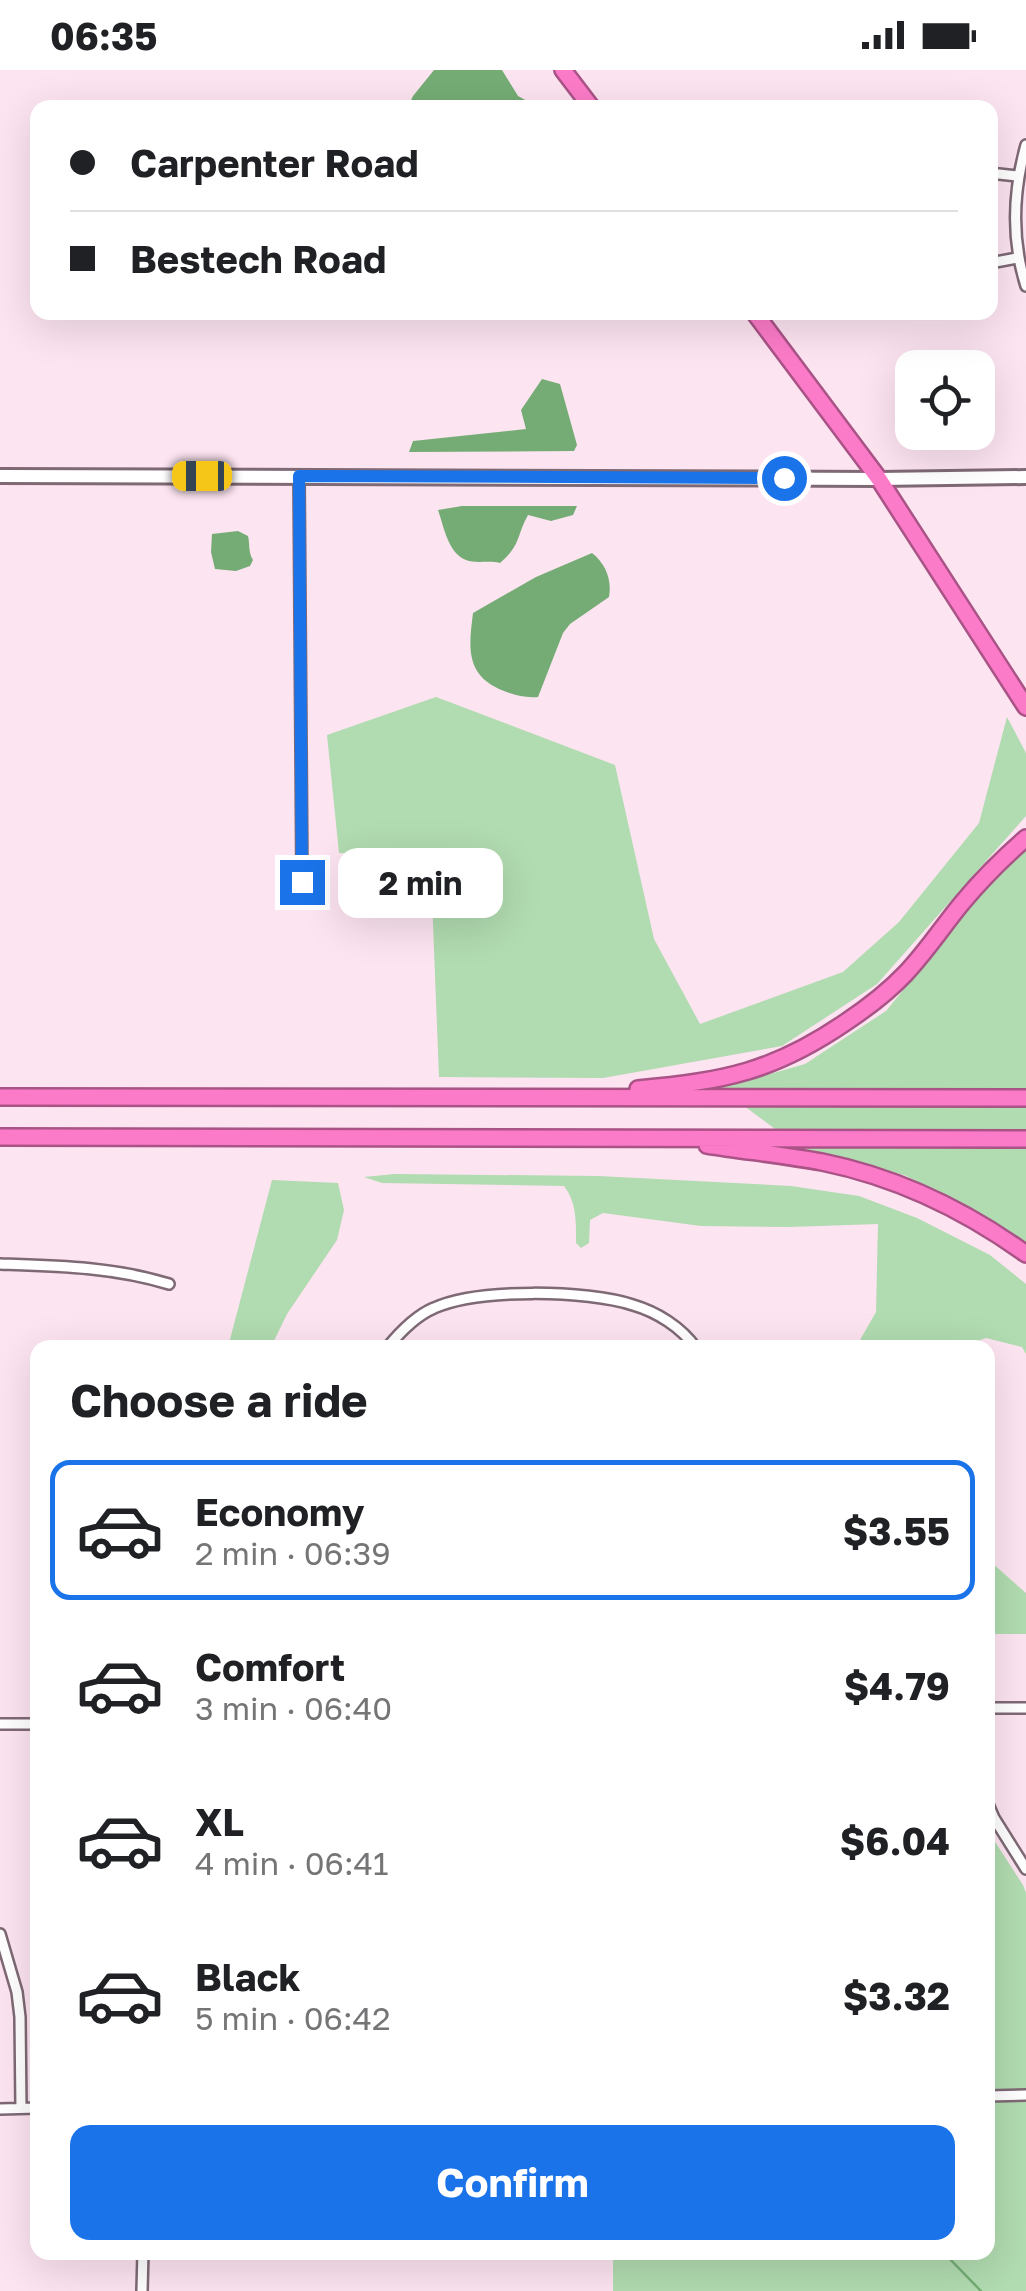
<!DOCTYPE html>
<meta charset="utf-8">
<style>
body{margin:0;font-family:"Golos Text",sans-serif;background:#f2f2f2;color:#202124;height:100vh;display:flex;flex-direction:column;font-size:38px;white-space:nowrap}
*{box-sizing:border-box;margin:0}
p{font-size:32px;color:#757577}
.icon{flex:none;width:55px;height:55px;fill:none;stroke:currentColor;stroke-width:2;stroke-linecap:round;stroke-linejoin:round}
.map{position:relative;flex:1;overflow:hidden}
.details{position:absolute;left:30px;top:1270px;width:965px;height:920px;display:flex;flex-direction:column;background:#fff;border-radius:20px;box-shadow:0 10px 40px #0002}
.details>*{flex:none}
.banner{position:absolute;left:30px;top:30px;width:968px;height:220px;border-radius:20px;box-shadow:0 10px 40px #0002;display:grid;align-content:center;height:220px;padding:0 40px;background:#fff}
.tools{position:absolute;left:895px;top:280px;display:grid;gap:20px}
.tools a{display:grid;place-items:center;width:100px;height:100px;border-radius:20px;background:#fff;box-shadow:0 10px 40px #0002;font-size:50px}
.end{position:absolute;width:45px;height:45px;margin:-22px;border:12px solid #1a73e8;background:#fff;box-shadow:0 0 0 5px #fff}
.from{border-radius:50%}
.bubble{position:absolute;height:70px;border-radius:20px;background:#fff;box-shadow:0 10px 40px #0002;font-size:32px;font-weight:700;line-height:70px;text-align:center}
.car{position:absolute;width:30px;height:60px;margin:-30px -15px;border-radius:12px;box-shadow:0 0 8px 2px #0007;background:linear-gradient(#f5c518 24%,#345 0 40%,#f5c518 0 76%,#345 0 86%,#f5c518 0)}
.banner b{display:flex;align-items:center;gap:35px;height:95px;font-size:38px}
.banner b+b{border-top:2px solid #e0e0e0}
.banner i{width:25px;height:25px;background:#202124}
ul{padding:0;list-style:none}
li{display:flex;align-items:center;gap:30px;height:140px;margin:0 20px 15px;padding:0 20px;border:5px solid transparent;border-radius:20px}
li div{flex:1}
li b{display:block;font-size:38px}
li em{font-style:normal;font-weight:700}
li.current{border-color:#1a73e8}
li>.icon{width:90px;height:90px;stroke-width:1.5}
h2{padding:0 40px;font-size:45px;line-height:120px}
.action{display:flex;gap:20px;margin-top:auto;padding:20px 40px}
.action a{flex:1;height:115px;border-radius:20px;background:#1a73e8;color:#fff;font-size:40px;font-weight:700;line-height:115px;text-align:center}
.status{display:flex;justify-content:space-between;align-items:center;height:70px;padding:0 50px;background:#fff;direction:ltr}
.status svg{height:28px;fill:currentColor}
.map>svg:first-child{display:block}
.green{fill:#b1dbb0}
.water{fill:#75ac75}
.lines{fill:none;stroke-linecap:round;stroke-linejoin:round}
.stream{stroke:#75ac75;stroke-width:2.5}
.street-casing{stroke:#7e6974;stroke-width:14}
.secondary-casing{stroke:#7e6974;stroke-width:18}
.highway-casing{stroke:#aa5387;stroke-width:20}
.street{stroke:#fff;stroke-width:9}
.secondary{stroke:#fff;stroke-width:12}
.highway{stroke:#fc7bc8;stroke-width:15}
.route{stroke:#1a73e8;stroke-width:12}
</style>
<div class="status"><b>06:35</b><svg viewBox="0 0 49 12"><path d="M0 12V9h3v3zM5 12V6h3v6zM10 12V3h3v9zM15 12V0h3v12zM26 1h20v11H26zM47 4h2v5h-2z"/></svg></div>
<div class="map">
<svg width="1026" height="2221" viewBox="0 0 1026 2221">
<rect width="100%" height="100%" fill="#fce4f0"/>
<path class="green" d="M 436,627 L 615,695 L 654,869 L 700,954 L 843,902 L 899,852 L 979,753 L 1007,647 L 1026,683 L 1026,746 L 877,914 L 782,976 L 603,1008 L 439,1007 L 432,828 L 380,810 L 374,784 L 339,783 L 327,665 Z
M 1026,781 L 1026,1176 L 995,1152 L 904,1105 L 806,1082 L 720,1018 L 805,994 L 886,941 L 1005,796 Z
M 395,1104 L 598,1106 L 791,1116 L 859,1126 L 917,1148 L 990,1185 L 1026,1214 L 1026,1284 L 1022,1277 L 986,1268 L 961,1277 L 856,1277 L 876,1242 L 878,1154 L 788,1157 L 701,1156 L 603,1143 L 590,1150 L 589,1173 L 581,1178 L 576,1173 C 576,1152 577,1133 564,1116 L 382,1113 L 364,1107 Z
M 272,1110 L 338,1113 L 344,1140 L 337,1170 L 287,1244 L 271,1277 L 228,1277 Z
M 988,1479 L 991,1492 L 1026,1523 L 1026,1564 L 988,1564 Z
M 988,1761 L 1023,1815 L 1026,1823 L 1026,2221 L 613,2221 L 613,2183 L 988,2182 Z"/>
<path class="water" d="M 434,0 L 502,0 L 518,26 L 538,37 L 408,37 L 413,26 Z
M 542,309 L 560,314 L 577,375 L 574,381 L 409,382 L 413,371 L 526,359 L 521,340 Z
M 462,436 L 577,436 L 573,445 L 551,451 L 528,445 C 516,467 521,475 500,493 C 489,490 476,494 466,490 C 448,483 444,457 438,440 Z
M 238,461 L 248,466 C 250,474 248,482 253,490 L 250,496 L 236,501 L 215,499 L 211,482 L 212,464 Z
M 592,483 C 606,494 612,510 609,527 L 570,554 L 563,563 L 538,627 C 524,628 513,625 499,619 C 465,603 469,576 473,543 L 536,507 Z"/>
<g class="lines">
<path class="stream" d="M 943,2182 L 981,2221"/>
<g class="street-casing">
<path id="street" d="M 1026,75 C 1013,122 1011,169 1026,216
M 990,103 L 1017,106
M 990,193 L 1017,188
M 299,405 L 302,812
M 0,1194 C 58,1196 113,1197 169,1214
M 387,1278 C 400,1262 415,1246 434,1238 C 478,1218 587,1220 633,1235 C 657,1242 681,1257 696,1278
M 988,1638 L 1026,1638
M 0,1654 L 38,1654
M 988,1734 L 994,1748 L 1026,1799
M 0,1864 L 17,1922 L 20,1947 L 21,2038
M 988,2026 L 1026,2025
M 0,2039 L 38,2038
M 142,2221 L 143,2182"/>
</g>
<g class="secondary-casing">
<path id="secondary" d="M 0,406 L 879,409 L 1026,407"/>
</g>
<g class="highway-casing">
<path id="highway" d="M 563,0 L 592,38
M 754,242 L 879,409 L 1026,637
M 638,1019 C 724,1011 773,1002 846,952 C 867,938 887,923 905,904 C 926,882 943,856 962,833 C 982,809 1003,788 1026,768
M 0,1027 L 1026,1028
M 0,1067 L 1026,1069
M 707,1075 C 745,1081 784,1085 822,1092 C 896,1107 965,1140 1026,1184"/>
</g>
<use href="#street" class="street"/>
<use href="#secondary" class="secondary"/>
<use href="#highway" class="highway"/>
</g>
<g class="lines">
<path class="route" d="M 302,812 L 299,406 L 784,408"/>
</g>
</svg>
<div class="tools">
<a><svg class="icon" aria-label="locate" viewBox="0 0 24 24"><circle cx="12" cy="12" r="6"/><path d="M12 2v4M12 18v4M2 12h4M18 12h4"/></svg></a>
</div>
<i class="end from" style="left:784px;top:408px"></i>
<i class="end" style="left:302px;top:812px"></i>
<div class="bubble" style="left:338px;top:778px;width:165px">2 min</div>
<i class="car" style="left:202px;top:406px;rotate:270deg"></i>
<div class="banner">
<b><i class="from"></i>Carpenter Road</b>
<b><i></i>Bestech Road</b>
</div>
<section class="details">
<h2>Choose a ride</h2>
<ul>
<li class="current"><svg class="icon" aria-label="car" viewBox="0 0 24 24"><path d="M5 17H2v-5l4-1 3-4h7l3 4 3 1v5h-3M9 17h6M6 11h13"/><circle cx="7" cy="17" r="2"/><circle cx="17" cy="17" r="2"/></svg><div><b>Economy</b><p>2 min · 06:39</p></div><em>$3.55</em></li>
<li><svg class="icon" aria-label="car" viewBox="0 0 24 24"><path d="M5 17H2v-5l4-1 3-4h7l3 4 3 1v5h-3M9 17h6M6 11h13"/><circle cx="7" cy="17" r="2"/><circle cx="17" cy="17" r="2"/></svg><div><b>Comfort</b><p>3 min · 06:40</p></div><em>$4.79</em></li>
<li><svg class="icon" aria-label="car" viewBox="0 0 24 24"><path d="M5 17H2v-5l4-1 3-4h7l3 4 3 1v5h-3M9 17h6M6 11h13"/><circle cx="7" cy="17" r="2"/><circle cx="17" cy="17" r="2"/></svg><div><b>XL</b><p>4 min · 06:41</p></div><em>$6.04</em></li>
<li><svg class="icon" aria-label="car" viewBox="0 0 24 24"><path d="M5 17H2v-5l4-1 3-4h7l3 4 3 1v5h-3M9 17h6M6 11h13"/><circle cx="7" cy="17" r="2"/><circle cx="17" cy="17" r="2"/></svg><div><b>Black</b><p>5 min · 06:42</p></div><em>$3.32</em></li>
</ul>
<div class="action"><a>Confirm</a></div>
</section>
</div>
